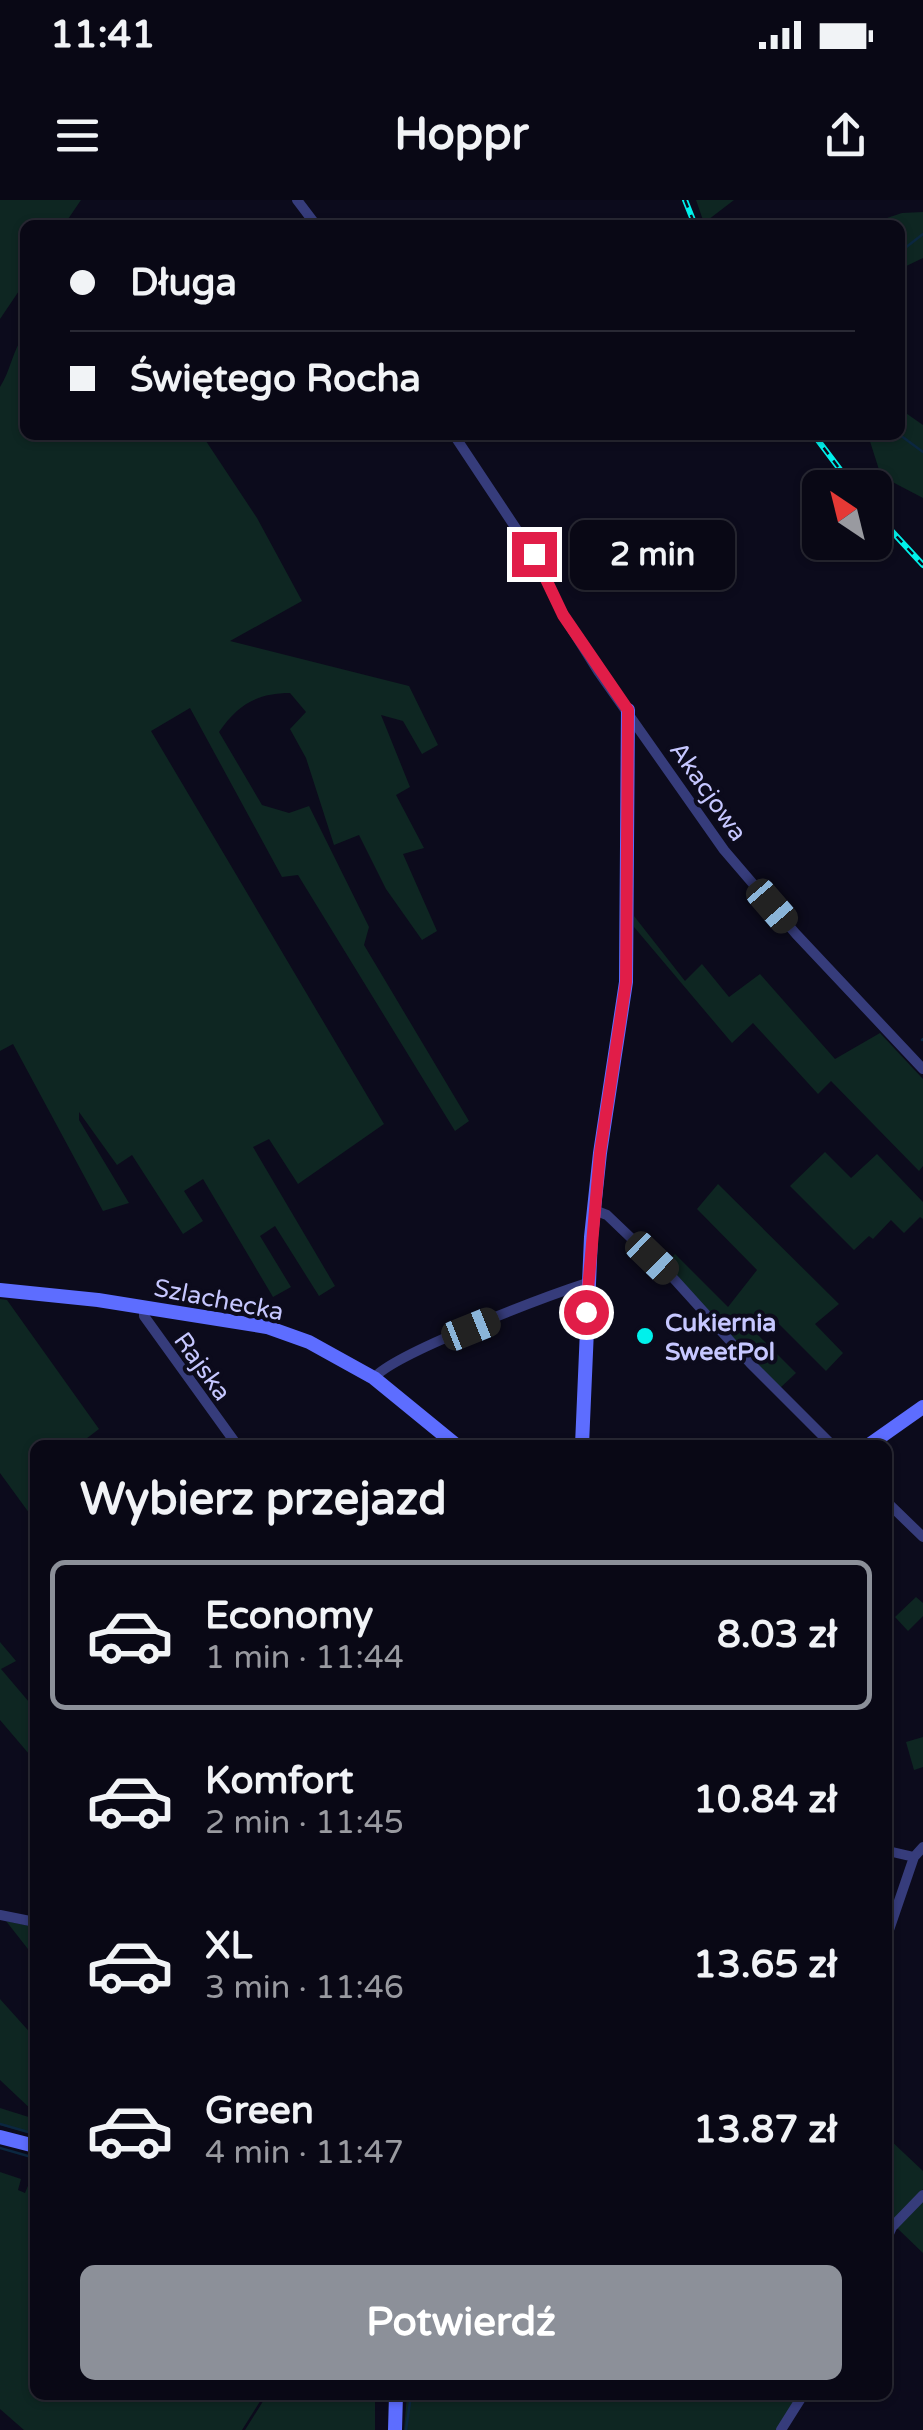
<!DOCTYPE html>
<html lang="pl">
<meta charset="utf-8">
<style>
body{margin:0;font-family:"Varela Round",sans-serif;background:#171622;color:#f1f3f6;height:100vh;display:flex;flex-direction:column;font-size:38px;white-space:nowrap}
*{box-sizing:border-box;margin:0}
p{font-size:32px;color:#999aa0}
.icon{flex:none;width:55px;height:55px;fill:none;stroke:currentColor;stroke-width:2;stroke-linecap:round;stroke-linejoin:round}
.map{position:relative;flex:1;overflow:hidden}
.side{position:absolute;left:30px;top:1240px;width:862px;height:960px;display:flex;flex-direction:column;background:#090815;border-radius:15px;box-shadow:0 2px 8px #0004,0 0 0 2px #292934}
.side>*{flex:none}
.top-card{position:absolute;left:20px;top:20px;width:885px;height:220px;border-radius:15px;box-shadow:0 2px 8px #0004,0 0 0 2px #292934;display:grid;align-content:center;height:220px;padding:0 50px;background:#090815}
.needle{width:65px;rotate:325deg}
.fabs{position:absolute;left:802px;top:270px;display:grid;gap:20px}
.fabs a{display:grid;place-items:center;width:90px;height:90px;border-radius:15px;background:#090815;box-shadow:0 2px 8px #0004,0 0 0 2px #292934;font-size:50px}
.end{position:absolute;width:45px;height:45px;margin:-22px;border:12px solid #e11d48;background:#fff;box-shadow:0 0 0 5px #fff}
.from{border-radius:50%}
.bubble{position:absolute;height:70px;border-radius:15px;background:#090815;box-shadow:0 2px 8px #0004,0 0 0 2px #292934;font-size:32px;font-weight:700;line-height:70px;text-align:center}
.car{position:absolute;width:30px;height:60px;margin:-30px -15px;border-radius:12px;box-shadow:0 0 8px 2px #0007;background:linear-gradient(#222 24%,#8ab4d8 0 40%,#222 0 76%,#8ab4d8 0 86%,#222 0)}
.top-card b{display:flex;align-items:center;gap:35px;height:95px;font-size:38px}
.top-card b+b{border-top:2px solid #292934}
.top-card i{width:25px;height:25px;background:#f1f3f6}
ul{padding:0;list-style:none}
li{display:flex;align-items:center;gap:30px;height:150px;margin:0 20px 15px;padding:0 30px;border:5px solid transparent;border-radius:15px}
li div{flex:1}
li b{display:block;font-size:38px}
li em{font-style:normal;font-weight:700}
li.active{border-color:#8c9099}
li>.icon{width:90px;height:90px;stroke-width:1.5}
h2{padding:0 50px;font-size:45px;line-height:120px}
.primary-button{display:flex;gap:20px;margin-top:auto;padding:20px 50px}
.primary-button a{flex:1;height:115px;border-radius:15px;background:#8c9099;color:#fff;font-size:40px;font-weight:700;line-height:115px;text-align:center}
.status{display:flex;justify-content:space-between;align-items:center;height:70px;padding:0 50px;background:#090815;direction:ltr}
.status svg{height:28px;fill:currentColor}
header{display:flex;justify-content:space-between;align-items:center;height:130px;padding:0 50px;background:#090815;font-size:45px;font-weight:700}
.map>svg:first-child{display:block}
.green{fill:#0e2622}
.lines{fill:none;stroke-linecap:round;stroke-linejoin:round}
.stream{stroke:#0b2740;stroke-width:2.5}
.street{stroke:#363c7b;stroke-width:10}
.secondary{stroke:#5d6dff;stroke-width:14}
.rail-casing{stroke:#00f1eb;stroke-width:6}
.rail{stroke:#0c0b1c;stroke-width:2.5;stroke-dasharray:8;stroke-linecap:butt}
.route{stroke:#e11d48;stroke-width:12}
.poi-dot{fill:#00f1eb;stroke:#0c0b1c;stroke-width:4}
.labels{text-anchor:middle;stroke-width:8;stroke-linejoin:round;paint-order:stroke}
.street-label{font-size:25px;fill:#c6c7ff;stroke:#0c0b1c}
.poi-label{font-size:25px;font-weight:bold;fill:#c6c7ff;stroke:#0c0b1c;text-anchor:start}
</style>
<div class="status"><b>11:41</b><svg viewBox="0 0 49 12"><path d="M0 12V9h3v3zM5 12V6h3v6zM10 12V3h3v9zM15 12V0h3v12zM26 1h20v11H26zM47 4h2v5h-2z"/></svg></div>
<header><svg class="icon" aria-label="menu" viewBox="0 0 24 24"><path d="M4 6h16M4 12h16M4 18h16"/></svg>Hoppr<svg class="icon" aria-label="share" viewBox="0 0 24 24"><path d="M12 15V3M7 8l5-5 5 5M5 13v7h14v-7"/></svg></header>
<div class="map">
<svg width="923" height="2230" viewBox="0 0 923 2230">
<rect width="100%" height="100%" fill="#0c0b1c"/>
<path class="green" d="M 0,0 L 81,0 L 64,25 L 25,25 L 25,82 L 0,119 Z
M 696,0 L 734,0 L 704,23 Z
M 923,12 L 923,58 L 900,69 L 900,25 L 866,25 L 902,13 Z
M 25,134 L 25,235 L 202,235 L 257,318 L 302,401 L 230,441 L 409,486 L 438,545 L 422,554 L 403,521 L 381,515 L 410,587 L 396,595 L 424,648 L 403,654 L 437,731 L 422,740 L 386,689 L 359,635 L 334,645 L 306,558 L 290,529 L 306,512 L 290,493 C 258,493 238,504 219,532 L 262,605 L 289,613 L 309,606 L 369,727 L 364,745 L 469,921 L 455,931 L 298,675 L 282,677 L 190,508 L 151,531 L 384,924 L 298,984 L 269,939 L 253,947 L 335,1086 L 319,1096 L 275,1026 L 260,1036 L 291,1087 L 273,1097 L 203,979 L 184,991 L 203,1021 L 183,1034 L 132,955 L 117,965 L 79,912 L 79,920 L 129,1003 L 103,1011 L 13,844 L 0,851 L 0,187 C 11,170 12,151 25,134 Z
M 900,209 L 923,225 L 923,298 L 881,276 L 868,235 L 900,235 Z
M 634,716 L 685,781 L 702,764 L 729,797 L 760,774 L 835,859 L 880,833 L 923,879 L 923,966 L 919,971 L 831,881 L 818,894 L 753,823 L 732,843 L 634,727 Z
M 825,952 L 851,978 L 877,954 L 923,1002 L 923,1019 L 920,1017 L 904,1033 L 891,1020 L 873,1039 L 869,1036 L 854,1050 L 790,986 Z
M 718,984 L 839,1104 L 815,1124 L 843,1153 L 826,1171 L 774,1119 L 758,1135 L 796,1173 L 780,1188 L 664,1066 L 675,1054 L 728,1107 L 757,1070 L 697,1009 Z
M 0,1099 L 7,1100 L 99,1229 L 78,1245 L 35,1245 L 35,1321 L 0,1273 Z
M 916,1397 L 923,1403 L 923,1416 L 908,1431 L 895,1417 Z
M 0,1442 L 16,1461 L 1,1469 L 35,1509 L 35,1561 L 0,1520 Z
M 923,1537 L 923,1567 L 914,1570 L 906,1542 Z
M 6,1721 L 35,1727 L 35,1758 Z
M 0,1799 L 35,1838 L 35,1913 L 0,1880 Z
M 0,1908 L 35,1919 L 35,1935 L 0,1925 Z
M 888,1938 L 923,1971 L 923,1989 L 888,2030 Z
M 0,1972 L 21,1979 L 18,1990 L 25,1993 L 30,1981 L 35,1983 L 35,2195 L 264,2195 L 242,2230 L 24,2230 L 0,2209 Z
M 923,1999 L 923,2053 L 897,2028 Z
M 267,2195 L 375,2195 L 375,2230 L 245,2230 Z
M 407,2195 L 799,2195 L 778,2230 L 404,2230 Z"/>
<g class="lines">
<path class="stream" d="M 900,52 L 923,34
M 900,235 L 923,252
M 922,840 L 923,839
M 0,1924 L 35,1934
M 0,1948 L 35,1958
M 406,2230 L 411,2195"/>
<path class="street" d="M 297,0 L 316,25
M 454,235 L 533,354 L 563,415 L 598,471 L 724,650 L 796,734 L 923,869
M 594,1010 L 607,1015 L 674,1079 L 750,1163 L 832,1245
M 144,1107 L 144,1116 L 237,1245
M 374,1178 C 394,1153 550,1095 587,1083
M 888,1303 L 923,1337
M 888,1651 L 914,1657 L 923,1647
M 0,1715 L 35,1722
M 888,1733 L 914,1657
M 888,2036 L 892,2027 L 923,1995
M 781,2230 L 803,2195"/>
<path class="secondary" d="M 0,1090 L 98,1100 L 267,1127 L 309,1142 L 374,1178 L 456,1245
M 582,1245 L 591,1037 L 600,953 L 626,782 L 628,510
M 869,1245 L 923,1207
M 0,1937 L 35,1946
M 395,2230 L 396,2195"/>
<g class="rail-casing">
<path id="rail" d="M 685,0 L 695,25
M 814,235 L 854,288
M 875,313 L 923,365"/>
</g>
<use href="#rail" class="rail"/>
</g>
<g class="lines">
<path class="route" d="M 534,354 L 563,415 L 628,510 L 626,782 L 600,953 L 586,1112"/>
</g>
<circle class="poi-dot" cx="645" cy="1136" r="10"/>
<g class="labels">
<g class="street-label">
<text transform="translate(709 591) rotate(55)" y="9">Akacjowa</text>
<text transform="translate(219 1099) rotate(11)" y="9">Szlachecka</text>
<text transform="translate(203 1166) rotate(54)" y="9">Rajska</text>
</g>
<g class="poi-label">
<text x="665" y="1131">Cukiernia<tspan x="665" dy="29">SweetPol</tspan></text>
</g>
</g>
</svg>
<div class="fabs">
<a><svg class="needle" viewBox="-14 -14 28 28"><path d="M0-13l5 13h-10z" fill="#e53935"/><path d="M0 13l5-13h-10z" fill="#999aa0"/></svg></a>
</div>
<i class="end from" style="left:586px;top:1112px"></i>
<i class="end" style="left:534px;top:354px"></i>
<div class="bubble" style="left:570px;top:320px;width:165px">2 min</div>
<i class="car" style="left:772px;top:706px;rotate:139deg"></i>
<i class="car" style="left:652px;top:1058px;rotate:134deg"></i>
<i class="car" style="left:471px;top:1129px;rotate:68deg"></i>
<div class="top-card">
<b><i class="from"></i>Długa</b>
<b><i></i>Świętego Rocha</b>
</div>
<section class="side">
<h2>Wybierz przejazd</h2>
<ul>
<li class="active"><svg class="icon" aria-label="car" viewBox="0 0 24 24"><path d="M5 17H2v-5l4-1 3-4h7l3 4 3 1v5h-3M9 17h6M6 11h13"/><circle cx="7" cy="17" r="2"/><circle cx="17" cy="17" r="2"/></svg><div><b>Economy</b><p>1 min · 11:44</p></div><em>8.03 zł</em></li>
<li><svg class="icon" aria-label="car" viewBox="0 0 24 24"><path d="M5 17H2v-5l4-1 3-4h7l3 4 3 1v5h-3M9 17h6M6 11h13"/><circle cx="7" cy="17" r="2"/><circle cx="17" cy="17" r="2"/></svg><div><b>Komfort</b><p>2 min · 11:45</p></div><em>10.84 zł</em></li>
<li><svg class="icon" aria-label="car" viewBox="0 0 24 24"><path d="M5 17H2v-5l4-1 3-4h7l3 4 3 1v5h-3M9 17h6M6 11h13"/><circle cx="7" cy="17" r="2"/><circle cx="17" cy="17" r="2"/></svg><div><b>XL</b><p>3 min · 11:46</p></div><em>13.65 zł</em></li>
<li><svg class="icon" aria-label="car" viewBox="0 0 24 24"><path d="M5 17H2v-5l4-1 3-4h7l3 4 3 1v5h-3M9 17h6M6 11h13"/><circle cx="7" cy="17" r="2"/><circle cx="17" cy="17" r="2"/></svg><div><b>Green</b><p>4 min · 11:47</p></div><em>13.87 zł</em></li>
</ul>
<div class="primary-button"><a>Potwierdź</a></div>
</section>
</div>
